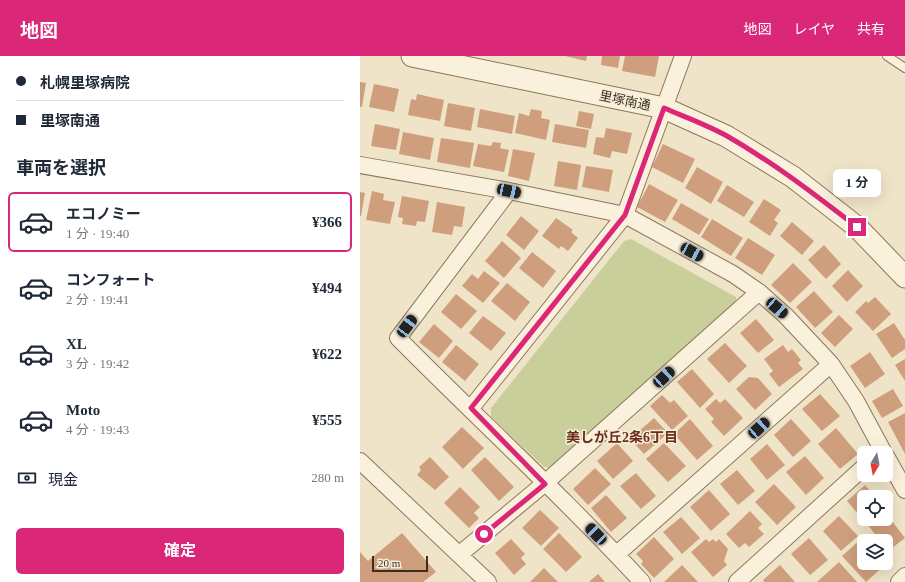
<!DOCTYPE html>
<html lang="ja">
<meta charset="utf-8">
<style>
body{margin:0;font-family:"Times New Roman","Noto Sans JP",serif;background:#f6f6f7;color:#1f2937;height:100vh;display:flex;flex-direction:column;font-size:15px;white-space:nowrap}
*{box-sizing:border-box;margin:0}
p{font-size:13px;color:#747a83}
.icon{flex:none;width:22px;height:22px;fill:none;stroke:currentColor;stroke-width:2;stroke-linecap:round;stroke-linejoin:round}
.map{position:relative;flex:1;overflow:hidden}
.sheet{display:flex;flex-direction:column;background:#fff;width:360px}
.sheet>*{flex:none}
.guide{display:grid;align-content:center;height:88px;padding:0 16px;background:#fff}
.needle{width:26px;rotate:190deg}
.buttons{position:absolute;left:497px;top:390px;display:grid;gap:8px}
.buttons a{display:grid;place-items:center;width:36px;height:36px;border-radius:6px;background:#fff;box-shadow:0 4px 16px #0002;font-size:20px}
.scale{position:absolute;left:12px;bottom:10px;width:56px;box-sizing:border-box;padding-left:4px;border:2px solid #3d2e20;border-top:0;font-size:11px;line-height:14px;white-space:nowrap;color:#3d2e20;-webkit-text-stroke:3px #f7eed8;paint-order:stroke}
.end{position:absolute;width:18px;height:18px;margin:-9px;border:5px solid #db2777;background:#fff;box-shadow:0 0 0 2px #fff}
.from{border-radius:50%}
.bubble{position:absolute;height:28px;border-radius:6px;background:#fff;box-shadow:0 4px 16px #0002;font-size:13px;font-weight:700;line-height:28px;text-align:center}
.car{position:absolute;width:12px;height:24px;margin:-12px -6px;border-radius:5px;box-shadow:0 0 3px 1px #0007;background:linear-gradient(#222 24%,#8ab4d8 0 40%,#222 0 76%,#8ab4d8 0 86%,#222 0)}
.guide b{display:flex;align-items:center;gap:14px;height:38px;font-size:15px}
.guide b+b{border-top:1px solid #e0e1e3}
.guide i{width:10px;height:10px;background:#1f2937}
ul{padding:0;list-style:none}
li{display:flex;align-items:center;gap:12px;height:60px;margin:0 8px 6px;padding:0 8px;border:2px solid transparent;border-radius:6px}
li div{flex:1}
li b{display:block;font-size:15px}
li em{font-style:normal;font-weight:700}
li.current{border-color:#db2777}
li>.icon{width:36px;height:36px;stroke-width:1.5}
h2{padding:0 16px;font-size:18px;line-height:48px}
.pay{display:flex;align-items:center;gap:10px;height:44px;padding:0 16px;font-size:15px}
.pay p{margin-inline-start:auto}
.cta{display:flex;gap:8px;margin-top:auto;padding:8px 16px}
.cta a{flex:1;height:46px;border-radius:6px;background:#db2777;color:#fff;font-size:16px;font-weight:700;line-height:46px;text-align:center}
header{display:flex;align-items:center;gap:24px;box-sizing:border-box;height:56px;padding:0 20px;background:#db2777;color:#fff}
header strong{font-size:19px}
nav{display:flex;gap:22px;margin-inline-start:auto;font-size:14px}
main{display:flex;flex:1;min-height:0}
.map>svg:first-child{display:block}
.green{fill:#c9cf9b}
.building{fill:#cf9f7d}
.lines{fill:none;stroke-linecap:round;stroke-linejoin:round}
.service-casing{stroke:#8d765c;stroke-width:10}
.minor-casing{stroke:#8d765c;stroke-width:18}
.tertiary-casing{stroke:#8d765c;stroke-width:23}
.service{stroke:#faf1dc;stroke-width:8}
.minor{stroke:#faf1dc;stroke-width:16}
.tertiary{stroke:#faf1dc;stroke-width:21}
.route{stroke:#db2777;stroke-width:5}
.labels{text-anchor:middle;stroke-width:3;stroke-linejoin:round;paint-order:stroke}
.street-label{font-size:13px;fill:#3d2e20;stroke:#f7eed8}
.neighbourhood-label{font-size:14px;font-weight:bold;fill:#6b2e1e;stroke:#f7eed8}
</style>
<header>
<strong>地図</strong>
<nav><a>地図</a><a>レイヤ</a><a>共有</a></nav>
</header>
<main>
<section class="sheet">
<div class="guide">
<b><i class="from"></i>札幌里塚病院</b>
<b><i></i>里塚南通</b>
</div>
<h2>車両を選択</h2>
<ul>
<li class="current"><svg class="icon" aria-label="car" viewBox="0 0 24 24"><path d="M5 17H2v-5l4-1 3-4h7l3 4 3 1v5h-3M9 17h6M6 11h13"/><circle cx="7" cy="17" r="2"/><circle cx="17" cy="17" r="2"/></svg><div><b>エコノミー</b><p>1 分 · 19:40</p></div><em>¥366</em></li>
<li><svg class="icon" aria-label="car" viewBox="0 0 24 24"><path d="M5 17H2v-5l4-1 3-4h7l3 4 3 1v5h-3M9 17h6M6 11h13"/><circle cx="7" cy="17" r="2"/><circle cx="17" cy="17" r="2"/></svg><div><b>コンフォート</b><p>2 分 · 19:41</p></div><em>¥494</em></li>
<li><svg class="icon" aria-label="car" viewBox="0 0 24 24"><path d="M5 17H2v-5l4-1 3-4h7l3 4 3 1v5h-3M9 17h6M6 11h13"/><circle cx="7" cy="17" r="2"/><circle cx="17" cy="17" r="2"/></svg><div><b>XL</b><p>3 分 · 19:42</p></div><em>¥622</em></li>
<li><svg class="icon" aria-label="car" viewBox="0 0 24 24"><path d="M5 17H2v-5l4-1 3-4h7l3 4 3 1v5h-3M9 17h6M6 11h13"/><circle cx="7" cy="17" r="2"/><circle cx="17" cy="17" r="2"/></svg><div><b>Moto</b><p>4 分 · 19:43</p></div><em>¥555</em></li>
</ul>
<div class="pay"><svg class="icon" aria-label="cash" viewBox="0 0 24 24"><path d="M3 7h18v10H3z"/><circle cx="12" cy="12" r="2"/></svg>現金<p>280 m</p></div>
<div class="cta"><a>確定</a></div>
</section>
<div class="map">
<svg width="545" height="526" viewBox="0 0 545 526">
<rect width="100%" height="100%" fill="#f0e4c8"/>
<path class="green" d="M 271,183 L 376,241 L 376,249 L 195,412 L 184,411 L 131,361 L 131,352 L 264,185 Z"/>
<path class="building" d="M 205,0 L 227,0 L 226,5 Z
M 242,0 L 260,0 L 258,12 L 241,9 Z
M 265,0 L 299,0 L 295,21 L 262,15 Z
M 0,26 L 6,27 L 2,51 L 0,51 Z
M 14,28 L 39,33 L 34,56 L 9,51 Z
M 57,38 L 84,44 L 80,65 L 48,59 L 51,43 L 56,44 Z
M 88,47 L 115,52 L 111,75 L 84,70 Z
M 120,53 L 155,60 L 152,78 L 117,71 Z
M 171,53 L 182,55 L 181,62 L 190,64 L 186,84 L 155,77 L 159,57 L 169,60 Z
M 219,55 L 234,58 L 231,73 L 216,70 Z
M 15,68 L 40,73 L 36,94 L 11,90 Z
M 195,68 L 229,74 L 226,92 L 192,86 Z
M 246,72 L 272,77 L 267,98 L 252,95 L 250,102 L 233,98 L 236,81 L 244,82 Z
M 43,76 L 74,82 L 70,104 L 39,98 Z
M 81,82 L 114,87 L 110,112 L 77,106 Z
M 133,86 L 141,87 L 140,92 L 149,94 L 144,116 L 113,110 L 118,88 L 131,90 Z
M 303,88 L 335,103 L 323,127 L 292,111 Z
M 153,93 L 175,97 L 169,125 L 148,120 Z
M 198,105 L 221,109 L 217,134 L 194,130 Z
M 226,110 L 253,114 L 249,136 L 222,131 Z
M 337,111 L 363,126 L 351,148 L 325,132 Z
M 289,128 L 318,144 L 305,166 L 277,151 Z
M 367,129 L 394,146 L 384,161 L 357,145 Z
M 12,135 L 24,138 L 23,144 L 35,146 L 30,168 L 6,164 Z
M 0,136 L 5,137 L 1,160 L 0,160 Z
M 42,140 L 69,145 L 65,166 L 57,165 L 56,170 L 42,168 L 43,162 L 38,161 Z
M 404,143 L 421,154 L 414,164 L 418,167 L 410,180 L 389,166 Z
M 77,146 L 105,151 L 102,171 L 94,170 L 92,179 L 72,176 Z
M 321,147 L 349,163 L 339,179 L 312,163 Z
M 161,160 L 179,175 L 164,194 L 146,179 Z
M 196,162 L 213,174 L 211,176 L 218,182 L 208,195 L 201,190 L 199,193 L 182,180 Z
M 352,163 L 383,182 L 371,200 L 341,181 Z
M 432,166 L 454,185 L 442,199 L 420,180 Z
M 388,182 L 415,199 L 402,219 L 375,202 Z
M 142,185 L 161,202 L 144,222 L 125,205 Z
M 464,189 L 481,208 L 466,223 L 448,204 Z
M 172,196 L 196,215 L 183,232 L 159,212 Z
M 433,207 L 452,226 L 430,247 L 411,229 Z
M 488,214 L 503,230 L 487,246 L 472,230 Z
M 124,215 L 140,227 L 123,247 L 102,230 L 112,218 L 118,223 Z
M 147,227 L 170,246 L 155,265 L 131,245 Z
M 454,235 L 473,256 L 455,272 L 436,251 Z
M 96,238 L 117,255 L 101,273 L 81,256 Z
M 515,241 L 531,258 L 513,275 L 495,256 L 506,245 L 508,247 Z
M 479,259 L 493,273 L 475,291 L 461,277 Z
M 123,260 L 146,277 L 131,295 L 109,277 Z
M 396,263 L 414,284 L 398,297 L 380,277 Z
M 534,267 L 545,284 L 545,293 L 532,302 L 516,278 Z
M 74,268 L 93,285 L 79,302 L 59,286 Z
M 365,287 L 387,310 L 369,327 L 347,303 Z
M 96,289 L 119,308 L 105,325 L 82,306 Z
M 423,289 L 428,296 L 432,293 L 441,304 L 438,307 L 443,313 L 419,331 L 409,318 L 413,315 L 404,303 Z
M 510,296 L 525,318 L 505,332 L 490,310 Z
M 545,303 L 545,325 L 535,309 Z
M 332,313 L 354,338 L 340,352 L 317,326 Z
M 389,321 L 398,322 L 412,338 L 395,354 L 376,333 Z
M 533,333 L 543,350 L 522,362 L 512,345 Z
M 460,338 L 480,360 L 462,375 L 442,353 Z
M 302,339 L 310,347 L 314,344 L 328,360 L 312,374 L 290,350 Z
M 356,343 L 360,347 L 365,343 L 383,362 L 364,380 L 351,366 L 354,363 L 345,353 Z
M 545,357 L 545,398 L 528,366 Z
M 294,362 L 308,377 L 284,398 L 270,383 Z
M 330,363 L 353,390 L 337,404 L 314,378 Z
M 431,363 L 451,385 L 433,401 L 414,379 Z
M 102,371 L 124,392 L 103,413 L 82,391 Z
M 476,372 L 498,398 L 480,413 L 458,388 Z
M 257,387 L 273,405 L 253,423 L 237,405 Z
M 304,387 L 326,410 L 308,426 L 286,403 Z
M 407,388 L 425,409 L 407,424 L 390,403 Z
M 445,400 L 464,422 L 446,439 L 426,416 Z
M 70,401 L 89,421 L 75,434 L 57,419 L 61,414 L 59,411 Z
M 125,401 L 154,431 L 139,445 L 111,414 Z
M 235,412 L 251,428 L 228,449 L 213,433 Z
M 377,414 L 395,435 L 378,449 L 360,428 Z
M 276,417 L 296,440 L 281,453 L 260,430 Z
M 414,428 L 436,451 L 417,469 L 395,446 Z
M 505,429 L 515,441 L 504,441 L 504,463 L 511,463 L 506,467 L 487,445 Z
M 100,431 L 120,451 L 114,457 L 119,462 L 109,472 L 84,447 Z
M 349,434 L 370,458 L 351,475 L 330,451 Z
M 246,439 L 267,462 L 251,476 L 231,452 Z
M 180,454 L 199,472 L 181,490 L 162,472 Z
M 390,455 L 402,468 L 398,472 L 404,478 L 389,491 L 385,487 L 379,492 L 366,478 Z
M 526,457 L 545,482 L 528,495 L 526,493 L 526,485 L 520,485 L 508,469 L 516,463 L 526,463 Z
M 479,460 L 498,480 L 481,495 L 463,475 Z
M 321,461 L 340,482 L 322,498 L 303,476 Z
M 42,477 L 76,516 L 63,526 L 0,526 L 0,496 L 8,505 Z
M 199,477 L 222,501 L 206,516 L 183,493 Z
M 294,481 L 314,503 L 294,522 L 281,508 L 283,505 L 276,498 Z
M 449,482 L 468,504 L 450,519 L 431,498 Z
M 151,483 L 165,498 L 161,502 L 166,508 L 154,519 L 135,497 Z
M 346,483 L 349,486 L 353,483 L 356,486 L 359,483 L 368,493 L 364,505 L 367,509 L 353,521 L 331,496 Z
M 501,483 L 504,487 L 504,507 L 523,507 L 525,509 L 506,526 L 482,500 Z
M 479,506 L 497,526 L 457,526 Z
M 322,509 L 338,526 L 304,526 Z
M 420,509 L 435,526 L 404,526 L 403,524 Z
M 184,512 L 198,526 L 170,526 Z
M 238,518 L 245,526 L 229,526 Z"/>
<g class="lines">
<g class="service-casing">
<path id="service" d="M 527,0 L 545,12"/>
</g>
<g class="minor-casing">
<path id="minor" d="M 0,109 L 149,135 L 265,159 L 373,218 L 399,236 L 426,260 L 471,308 L 496,345 L 524,397
M 149,135 L 38,282 C 119,364 204,441 282,526
M 111,352 L 265,159 L 323,0
M 526,400 L 545,434
M 0,405 L 128,526
M 100,498 L 185,427 L 399,236
M 257,498 L 471,308
M 377,526 L 504,411
M 539,526 L 545,520"/>
</g>
<g class="tertiary-casing">
<path id="tertiary" d="M 52,0 L 304,52 L 366,80 L 433,121 L 497,171 L 545,221"/>
</g>
<use href="#service" class="service"/>
<use href="#minor" class="minor"/>
<use href="#tertiary" class="tertiary"/>
</g>
<g class="lines">
<path class="route" d="M 124,478 L 185,428 L 111,352 L 265,159 L 304,52 C 325,61 347,69 367,80 C 414,107 454,138 497,171"/>
</g>
<g class="labels">
<g class="street-label">
<text transform="translate(265 44) rotate(12)" y="5">里塚南通</text>
</g>
<g class="neighbourhood-label">
<text x="262" y="386">美しが丘2条6丁目</text>
</g>
</g>
</svg>
<div class="buttons">
<a><svg class="needle" viewBox="-14 -14 28 28"><path d="M0-13l5 13h-10z" fill="#e53935"/><path d="M0 13l5-13h-10z" fill="#747a83"/></svg></a>
<a><svg class="icon" aria-label="locate" viewBox="0 0 24 24"><circle cx="12" cy="12" r="6"/><path d="M12 2v4M12 18v4M2 12h4M18 12h4"/></svg></a>
<a><svg class="icon" aria-label="layers" viewBox="0 0 24 24"><path d="M12 4l9 5-9 5-9-5zM3 14l9 5 9-5"/></svg></a>
</div>
<div class="scale">20 m</div>
<i class="end from" style="left:124px;top:478px"></i>
<i class="end" style="left:497px;top:171px"></i>
<div class="bubble" style="left:473px;top:113px;width:48px">1 分</div>
<i class="car" style="left:149px;top:135px;rotate:102deg"></i>
<i class="car" style="left:332px;top:196px;rotate:119deg"></i>
<i class="car" style="left:417px;top:252px;rotate:131deg"></i>
<i class="car" style="left:47px;top:270px;rotate:37deg"></i>
<i class="car" style="left:304px;top:321px;rotate:48deg"></i>
<i class="car" style="left:399px;top:372px;rotate:48deg"></i>
<i class="car" style="left:236px;top:478px;rotate:315deg"></i>
</div>
</main>
